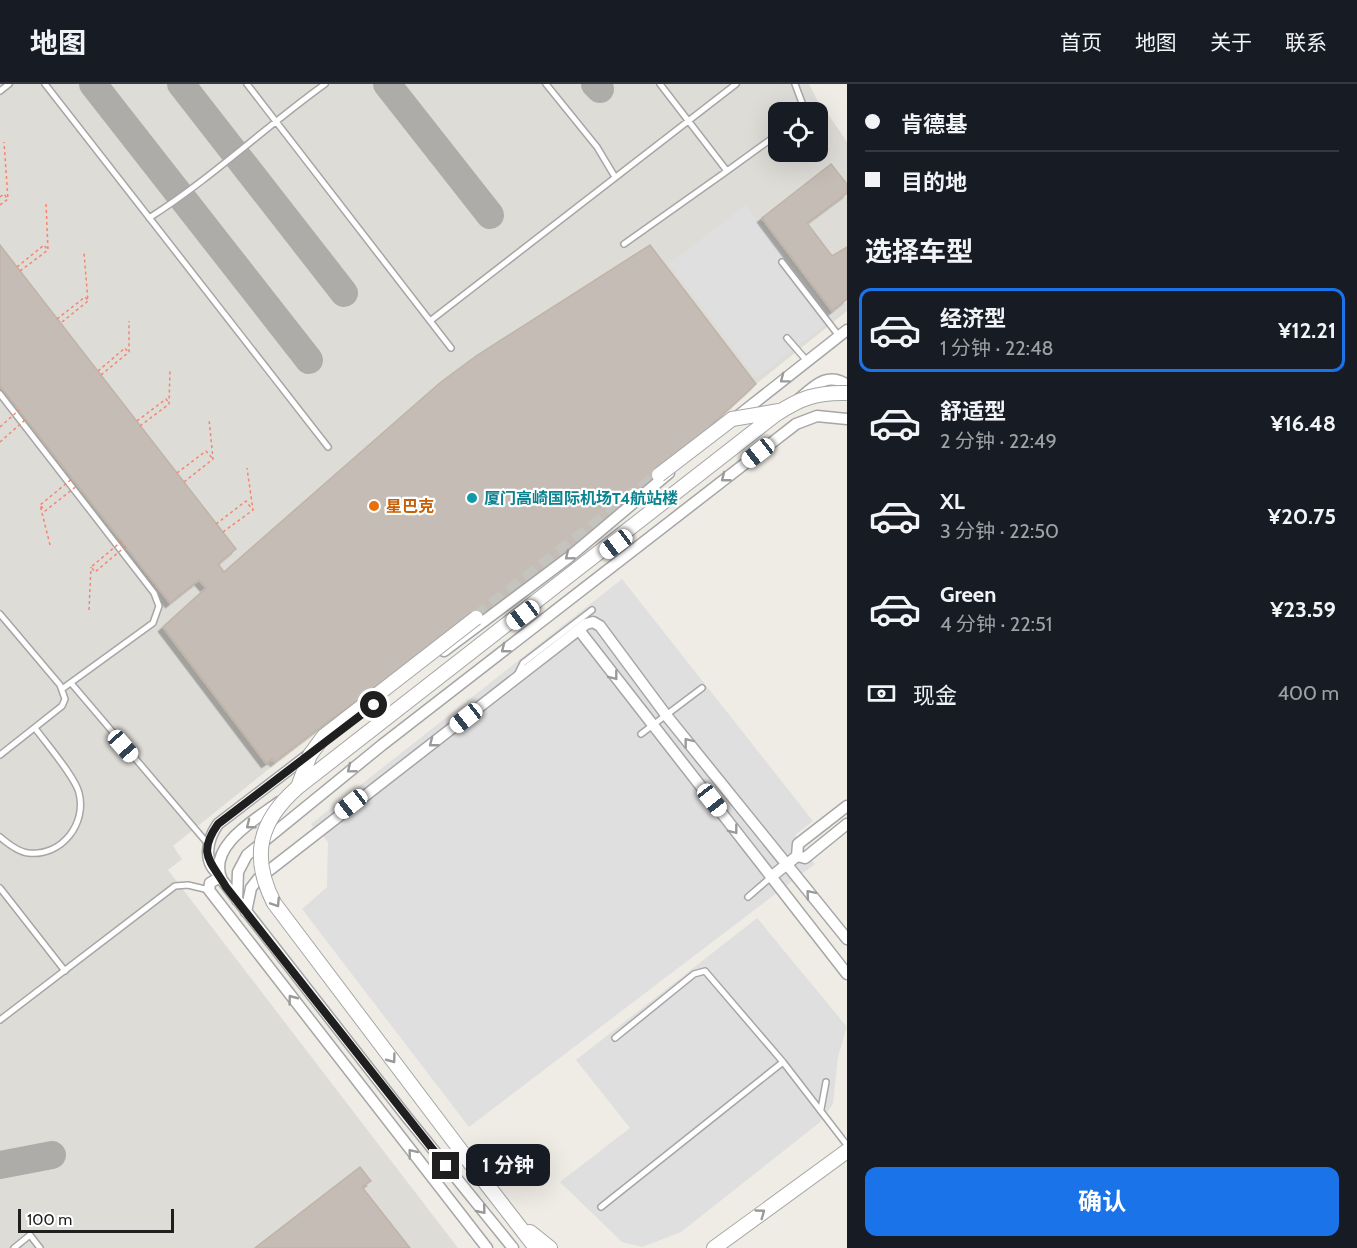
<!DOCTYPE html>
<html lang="zh">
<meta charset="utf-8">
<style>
body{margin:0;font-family:Cabin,"Noto Sans SC",sans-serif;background:#242831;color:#f1f3f6;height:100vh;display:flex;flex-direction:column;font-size:22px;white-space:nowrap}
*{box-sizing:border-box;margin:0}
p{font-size:20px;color:#9ea1a6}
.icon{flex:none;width:33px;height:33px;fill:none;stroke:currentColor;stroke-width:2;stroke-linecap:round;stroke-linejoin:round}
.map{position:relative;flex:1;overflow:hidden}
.panel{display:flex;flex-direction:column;background:#171b24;width:510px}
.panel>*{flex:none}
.banner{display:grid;align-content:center;height:132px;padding:0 18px;background:#171b24}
.tools{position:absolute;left:768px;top:18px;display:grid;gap:12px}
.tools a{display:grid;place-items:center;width:60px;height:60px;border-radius:12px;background:#171b24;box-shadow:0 6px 24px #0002;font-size:30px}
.scale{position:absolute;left:18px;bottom:15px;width:156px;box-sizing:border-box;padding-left:6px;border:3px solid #1f1f1f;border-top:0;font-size:16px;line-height:21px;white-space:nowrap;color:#1f1f1f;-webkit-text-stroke:4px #fff;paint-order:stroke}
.end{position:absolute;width:27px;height:27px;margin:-14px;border:8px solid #1f1f1f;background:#fff;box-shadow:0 0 0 3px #fff}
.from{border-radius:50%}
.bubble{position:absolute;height:42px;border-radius:12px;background:#171b24;box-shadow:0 6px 24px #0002;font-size:20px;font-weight:700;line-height:42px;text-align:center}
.car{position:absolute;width:18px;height:36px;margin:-18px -9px;border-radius:8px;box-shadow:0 0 4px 2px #0007;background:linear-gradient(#fff 24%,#345 0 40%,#fff 0 76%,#345 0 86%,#fff 0)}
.banner b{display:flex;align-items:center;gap:21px;height:57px;font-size:22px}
.banner b+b{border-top:2px solid #363941}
.banner i{width:15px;height:15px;background:#f1f3f6}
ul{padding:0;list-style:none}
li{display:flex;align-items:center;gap:18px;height:84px;margin:0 12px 9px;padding:0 6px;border:3px solid transparent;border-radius:12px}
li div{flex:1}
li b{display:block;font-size:22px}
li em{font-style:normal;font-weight:700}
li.selected{border-color:#1a73e8}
li>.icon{width:54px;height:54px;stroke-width:1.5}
h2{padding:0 18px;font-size:27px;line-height:72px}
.pay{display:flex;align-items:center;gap:15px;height:66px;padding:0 18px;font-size:22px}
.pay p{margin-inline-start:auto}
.button{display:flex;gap:12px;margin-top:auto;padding:12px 18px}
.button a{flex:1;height:69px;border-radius:12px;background:#1a73e8;color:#fff;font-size:24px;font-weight:700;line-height:69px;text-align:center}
header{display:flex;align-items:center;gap:36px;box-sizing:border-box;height:84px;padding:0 30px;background:#171b24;border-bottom:2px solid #363941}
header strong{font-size:28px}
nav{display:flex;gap:33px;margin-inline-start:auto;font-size:21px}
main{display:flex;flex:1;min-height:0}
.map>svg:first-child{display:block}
.airport{fill:#dedcd7;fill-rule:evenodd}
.parking{fill:#dfdfdf}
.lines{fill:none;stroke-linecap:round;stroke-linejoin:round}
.taxiway{stroke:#aeaca9;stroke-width:28}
.building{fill:#c4bcb5;stroke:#c0b4a8;stroke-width:1.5;filter:url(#shadow)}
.tertiary-tunnel{stroke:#c5c3bd;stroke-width:14;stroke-dasharray:14 7;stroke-linecap:butt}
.service-casing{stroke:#a6a6a6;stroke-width:8}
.minor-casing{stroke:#a6a6a6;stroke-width:13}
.tertiary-casing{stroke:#a6a6a6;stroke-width:16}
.path{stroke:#f48571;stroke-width:1.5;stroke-dasharray:3 3;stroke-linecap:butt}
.service{stroke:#fff;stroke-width:5}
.minor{stroke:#fff;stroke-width:10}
.tertiary{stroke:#fff;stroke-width:14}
.tertiary-bridge-casing{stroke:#a6a6a6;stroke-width:16;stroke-linecap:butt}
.path-bridge{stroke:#f48571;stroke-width:1.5;stroke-dasharray:3 3;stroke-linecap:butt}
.tertiary-bridge{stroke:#fff;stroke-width:14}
.oneway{stroke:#9a9a9a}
.route{stroke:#1f1f1f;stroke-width:8}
.culture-dot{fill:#0f9aa8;stroke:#fff;stroke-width:2}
.food-dot{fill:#e8710a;stroke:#fff;stroke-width:2}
.labels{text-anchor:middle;stroke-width:4.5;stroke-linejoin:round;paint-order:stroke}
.culture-label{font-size:16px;font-weight:bold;fill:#0d838f;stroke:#fff;text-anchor:start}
.food-label{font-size:16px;font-weight:bold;fill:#c56008;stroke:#fff;text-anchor:start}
</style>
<header>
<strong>地图</strong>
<nav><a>首页</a><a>地图</a><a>关于</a><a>联系</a></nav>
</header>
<main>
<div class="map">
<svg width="847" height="1164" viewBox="0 0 847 1164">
<defs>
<filter id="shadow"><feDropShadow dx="-4.5" dy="4.5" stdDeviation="0" flood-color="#0004"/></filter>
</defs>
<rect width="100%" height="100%" fill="#efece5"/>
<path class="airport" d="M 0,0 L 809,0 L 825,32 L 828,30 L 847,58 L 847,227 L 756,300 L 700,350 L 645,405 L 275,678 L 272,676 L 267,679 L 270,684 L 173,762 L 182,775 L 168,786 L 458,1164 L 0,1164 ZM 778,28 L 818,28 L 818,68 L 778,68 Z"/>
<path class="parking" d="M 746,121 L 833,235 L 756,294 L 669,180 Z
M 622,495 L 813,737 L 795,751 L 815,780 L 469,1043 L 302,825 L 327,803 L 328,758 L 323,752 L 320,754 L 311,740 Z
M 757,834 L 847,943 L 838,972 L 833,1020 L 819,1039 L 681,1148 L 642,1163 L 622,1158 L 560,1098 L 630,1044 L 576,976 Z"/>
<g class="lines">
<path class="taxiway" d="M 93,0 L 309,276
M 181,0 L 344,209
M 387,0 L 490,131
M 595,0 L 600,5
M 0,1081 L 52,1071"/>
</g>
<path class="building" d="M 831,80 L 847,100 L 847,109 L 807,139 L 832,172 L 847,163 L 847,215 L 832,227 L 762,134 Z
M 0,161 L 236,465 L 218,480 L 224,488 L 441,298 L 476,272 L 650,161 L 756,300 L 604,440 L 523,502 L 330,636 L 275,678 L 272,675 L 266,679 L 163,543 L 206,504 L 199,496 L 170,519 L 0,302 Z
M 360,1083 L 371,1097 L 362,1103 L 410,1164 L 255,1164 Z"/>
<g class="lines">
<path class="tertiary-tunnel" d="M 476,534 L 659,391"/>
<g class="service-casing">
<path id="service" d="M 45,0 L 328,363
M 247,0 L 451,264
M 546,0 L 597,63 L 615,93
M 660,0 L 727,87 L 778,50
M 795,0 L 804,24 L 803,28
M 0,7 L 9,0
M 149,134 C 212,94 265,43 325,0
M 624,160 L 727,87
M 782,178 L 839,252
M 430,237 L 736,0
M 787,254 L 807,277
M 0,310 L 154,509 L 159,522 L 153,539 L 62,605
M 0,530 L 60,601 L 65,615 L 62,622 L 0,671
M 517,591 L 523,579 L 592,526
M 71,599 L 208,760
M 641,650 L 702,604
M 0,753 C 7,759 18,768 28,769 C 62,773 87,739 79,709 C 76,694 45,658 35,644
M 0,804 L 65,887
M 748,813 L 771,793
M 0,936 L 175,802 L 188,801 L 209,806
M 615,954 L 694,890 L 705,887 L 783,978 L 847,1061
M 821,1025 L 826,998
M 601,1123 L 783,978
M 14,1164 L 30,1151 L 40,1164"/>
</g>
<g class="minor-casing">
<path id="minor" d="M 799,315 C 814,302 828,287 847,301
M 734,335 L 847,246
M 579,546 L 847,890
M 444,567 L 568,474 L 669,389
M 279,718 C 258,734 206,762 222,796 L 406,1032 L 513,1164
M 797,772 L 798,760 L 847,722
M 220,791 C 202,779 207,756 218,740 L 312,668
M 220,793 L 210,799 L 209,806 L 487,1164
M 771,793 L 797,772 L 805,774 L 847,740
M 237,816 L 238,788 L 247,771 L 382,661 L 796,340 L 817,332 L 847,335
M 246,828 L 251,804 L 258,795 L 586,540 L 593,538 L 600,542 L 666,631 L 847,855"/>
</g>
<g class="tertiary-casing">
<path id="tertiary" d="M 471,1080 L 536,1164
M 530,1148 L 550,1164
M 714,1164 L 847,1067"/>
</g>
<path class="path" d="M 0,113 L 4,110 L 7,114
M 0,121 L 8,115 L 4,58
M 17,183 L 44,161 L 47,165
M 20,187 L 48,166 L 46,119
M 57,235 L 85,213 L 88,216
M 62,238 L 88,217 L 84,169
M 98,287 L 125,264 L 128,268
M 101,291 L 129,268 L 129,237
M 137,337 L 166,315 L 169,319
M 140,342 L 169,320 L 170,286
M 177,389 L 206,367 L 212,374
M 184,398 L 213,375 L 209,335
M 216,440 L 246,417 L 252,425
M 223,448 L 253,426 L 247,384
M 89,526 L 91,483"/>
<use href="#service" class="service"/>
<use href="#minor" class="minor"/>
<use href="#tertiary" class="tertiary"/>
<g class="tertiary-bridge-casing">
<path id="tertiary-bridge" d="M 659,391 L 732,335 L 779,327
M 298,703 L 310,671 L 324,652 L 476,534
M 471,1080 L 274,819 C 250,772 259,737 298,703 L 775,331 C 800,314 817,308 847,309"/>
</g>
<path class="path-bridge" d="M 0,343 L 19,326
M 0,358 L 26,335
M 41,422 L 45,427 L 78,401
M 122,457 L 91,483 L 95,488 L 126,462
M 50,461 L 40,421 L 73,394"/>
<use href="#tertiary-bridge" class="tertiary-bridge"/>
</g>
<defs><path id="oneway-chevron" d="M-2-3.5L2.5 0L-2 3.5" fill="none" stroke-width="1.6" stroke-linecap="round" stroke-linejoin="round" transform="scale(1.5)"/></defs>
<g class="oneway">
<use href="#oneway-chevron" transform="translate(784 295) rotate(143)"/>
<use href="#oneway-chevron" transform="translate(725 394) rotate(142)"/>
<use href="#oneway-chevron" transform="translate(569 472) rotate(141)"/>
<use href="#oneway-chevron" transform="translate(505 565) rotate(142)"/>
<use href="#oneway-chevron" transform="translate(614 592) rotate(52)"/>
<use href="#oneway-chevron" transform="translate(688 658) rotate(-128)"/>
<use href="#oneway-chevron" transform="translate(433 659) rotate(142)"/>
<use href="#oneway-chevron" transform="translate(351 685) rotate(141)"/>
<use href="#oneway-chevron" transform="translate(250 741) rotate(142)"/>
<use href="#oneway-chevron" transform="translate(734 746) rotate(52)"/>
<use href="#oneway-chevron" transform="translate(810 810) rotate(-130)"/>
<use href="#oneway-chevron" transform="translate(276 819) rotate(57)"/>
<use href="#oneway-chevron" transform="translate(292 915) rotate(-127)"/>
<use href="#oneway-chevron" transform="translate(392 975) rotate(53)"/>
<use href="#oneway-chevron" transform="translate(412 1069) rotate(-129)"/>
<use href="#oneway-chevron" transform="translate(482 1126) rotate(51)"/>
<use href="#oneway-chevron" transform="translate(761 1129) rotate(-36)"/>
</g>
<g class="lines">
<path class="route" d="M 374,621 L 218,740 C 196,771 212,778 226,803 L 446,1082"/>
</g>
<circle class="culture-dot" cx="472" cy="414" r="6"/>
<circle class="food-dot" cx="374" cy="422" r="6"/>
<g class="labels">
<g class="culture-label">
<text x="484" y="420">厦门高崎国际机场T4航站楼</text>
</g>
<g class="food-label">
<text x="386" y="428">星巴克</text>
</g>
</g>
</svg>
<div class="tools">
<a><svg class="icon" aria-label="locate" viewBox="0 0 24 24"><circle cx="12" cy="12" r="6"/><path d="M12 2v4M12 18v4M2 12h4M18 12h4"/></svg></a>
</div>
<div class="scale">100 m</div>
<i class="end from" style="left:374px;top:621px"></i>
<i class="end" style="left:446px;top:1082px"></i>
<div class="bubble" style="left:466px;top:1060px;width:84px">1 分钟</div>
<i class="car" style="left:758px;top:369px;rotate:232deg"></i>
<i class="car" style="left:616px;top:460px;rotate:233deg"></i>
<i class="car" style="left:523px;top:531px;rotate:233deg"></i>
<i class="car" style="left:466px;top:634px;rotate:232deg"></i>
<i class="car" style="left:123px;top:662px;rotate:139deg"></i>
<i class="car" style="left:712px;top:716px;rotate:142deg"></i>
<i class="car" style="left:351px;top:720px;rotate:232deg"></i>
</div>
<section class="panel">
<div class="banner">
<b><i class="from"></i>肯德基</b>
<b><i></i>目的地</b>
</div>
<h2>选择车型</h2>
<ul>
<li class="selected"><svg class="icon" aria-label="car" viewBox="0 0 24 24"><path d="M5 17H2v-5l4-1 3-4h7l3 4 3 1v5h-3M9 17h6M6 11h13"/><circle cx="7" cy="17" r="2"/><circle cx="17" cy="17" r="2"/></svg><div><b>经济型</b><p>1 分钟 · 22:48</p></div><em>¥12.21</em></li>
<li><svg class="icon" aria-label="car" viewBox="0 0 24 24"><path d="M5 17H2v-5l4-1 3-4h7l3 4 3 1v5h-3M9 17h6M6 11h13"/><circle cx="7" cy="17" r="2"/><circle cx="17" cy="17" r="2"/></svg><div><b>舒适型</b><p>2 分钟 · 22:49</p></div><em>¥16.48</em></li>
<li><svg class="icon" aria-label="car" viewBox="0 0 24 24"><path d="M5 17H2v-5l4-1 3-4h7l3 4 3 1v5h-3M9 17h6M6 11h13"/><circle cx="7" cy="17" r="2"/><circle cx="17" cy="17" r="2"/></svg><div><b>XL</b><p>3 分钟 · 22:50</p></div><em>¥20.75</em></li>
<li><svg class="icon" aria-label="car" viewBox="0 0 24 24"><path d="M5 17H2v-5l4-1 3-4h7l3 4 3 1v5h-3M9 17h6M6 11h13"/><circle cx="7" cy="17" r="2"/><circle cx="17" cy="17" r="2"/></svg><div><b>Green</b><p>4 分钟 · 22:51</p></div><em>¥23.59</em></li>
</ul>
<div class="pay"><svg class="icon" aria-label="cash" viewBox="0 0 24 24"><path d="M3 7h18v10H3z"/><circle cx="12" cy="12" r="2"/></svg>现金<p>400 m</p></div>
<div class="button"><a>确认</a></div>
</section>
</main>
